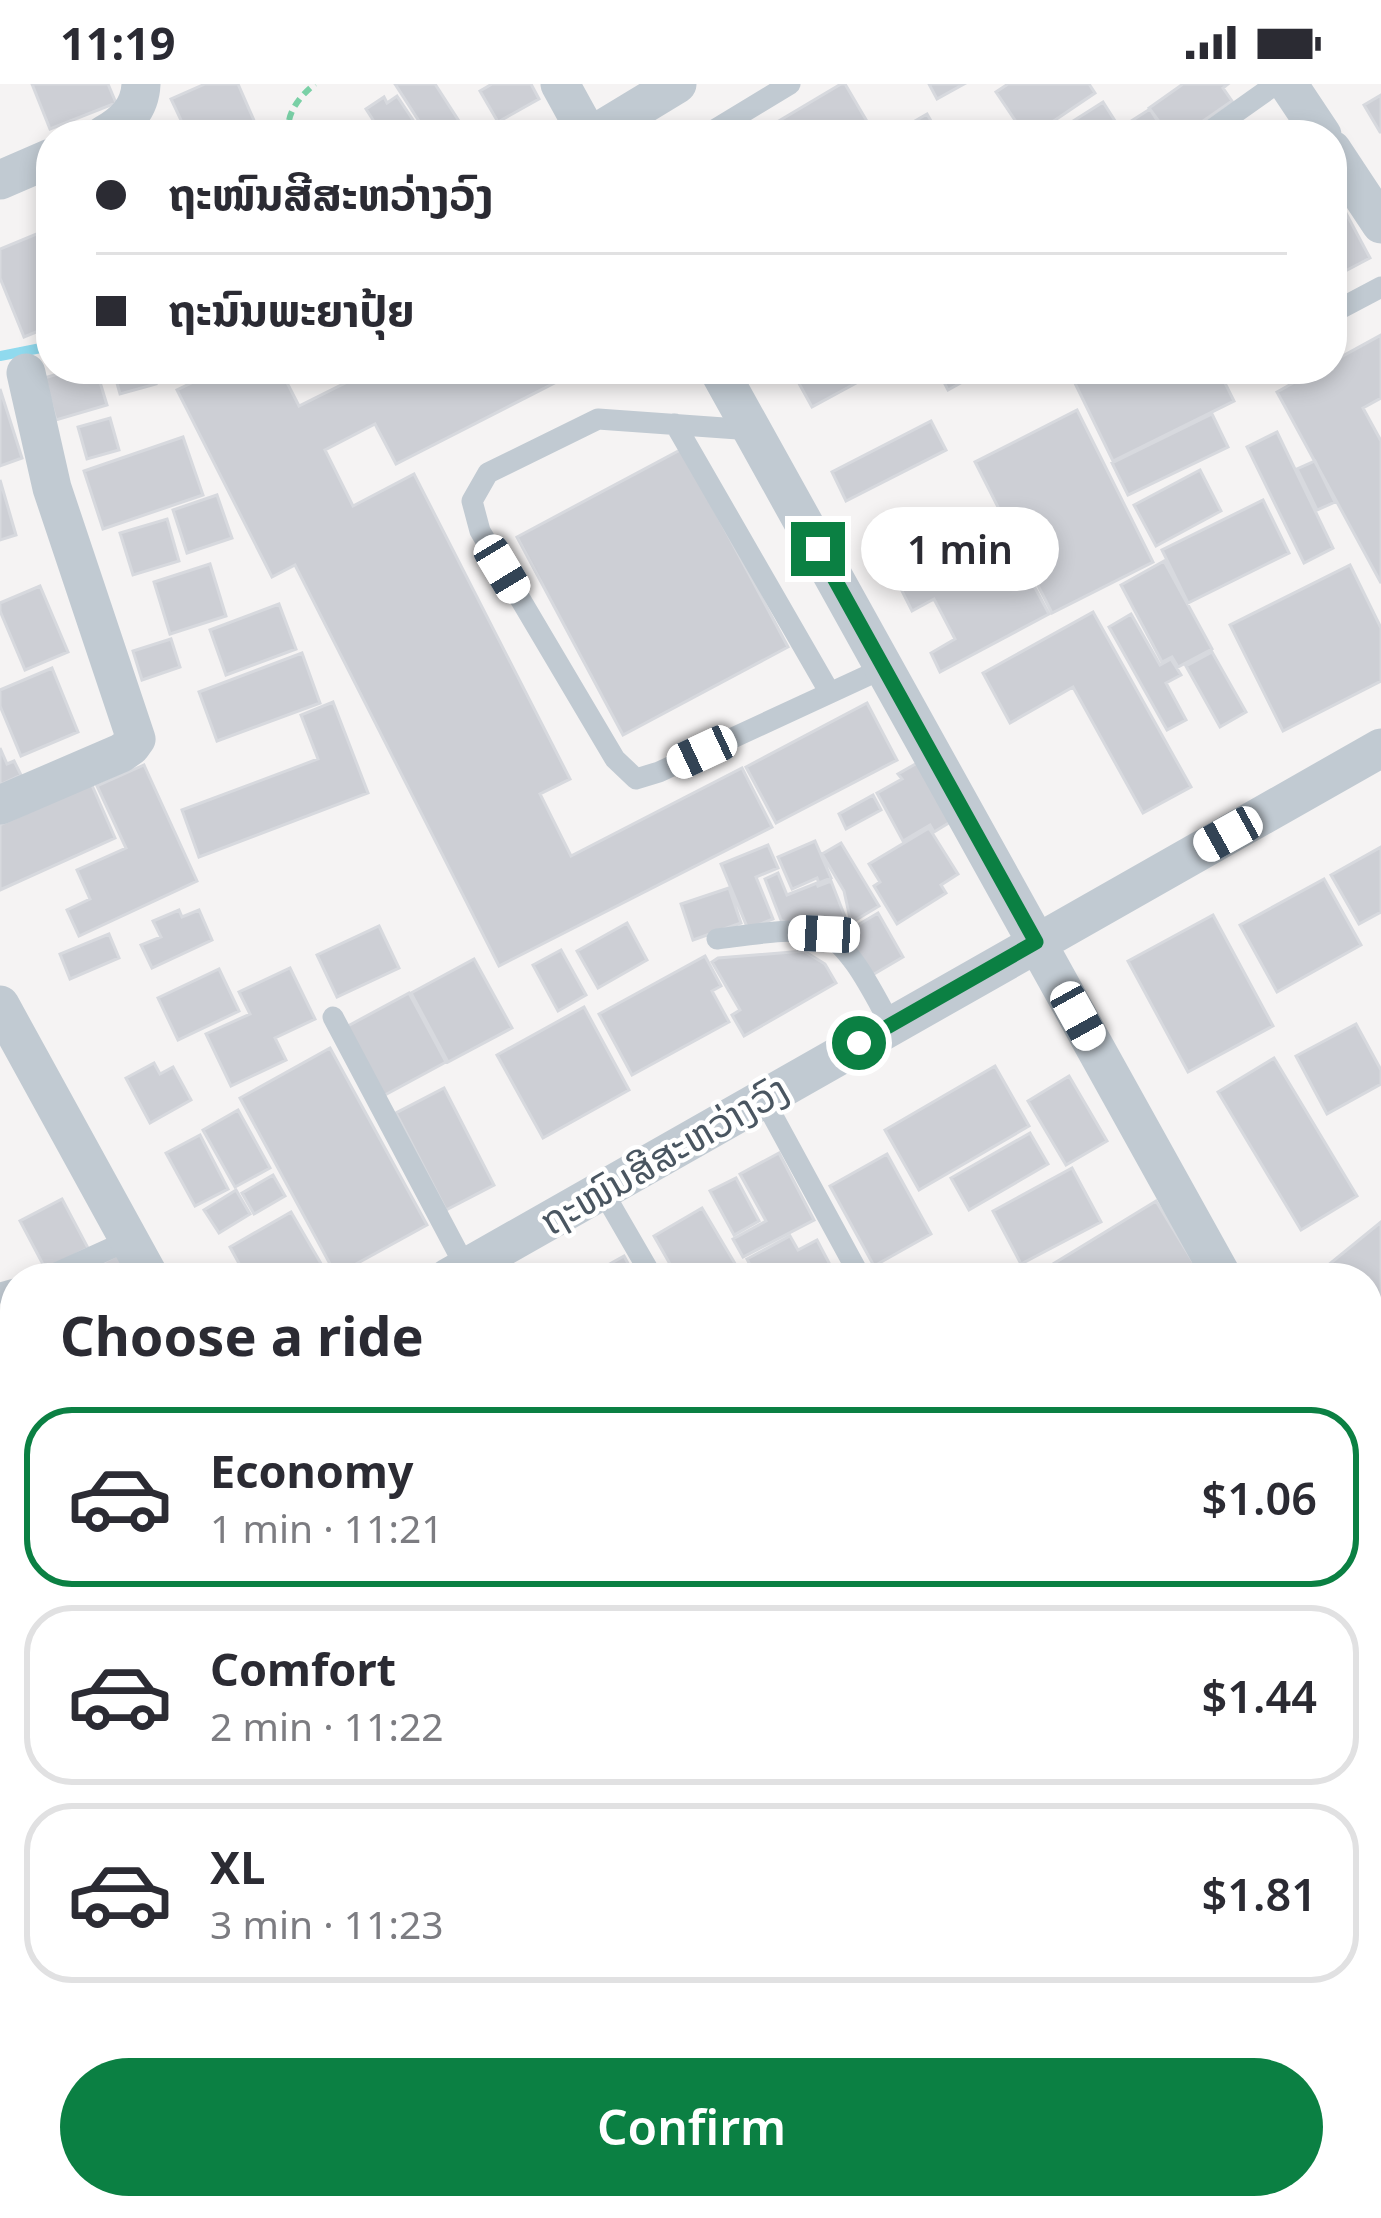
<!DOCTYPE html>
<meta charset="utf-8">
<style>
body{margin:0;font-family:"Noto Sans","Noto Sans Lao",sans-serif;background:#f2f2f3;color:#2b2b33;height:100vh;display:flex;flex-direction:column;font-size:45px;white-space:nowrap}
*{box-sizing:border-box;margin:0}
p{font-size:39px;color:#7c7c81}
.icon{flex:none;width:66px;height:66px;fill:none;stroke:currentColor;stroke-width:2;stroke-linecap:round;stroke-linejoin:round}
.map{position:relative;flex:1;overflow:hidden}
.side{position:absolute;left:0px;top:1179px;width:1383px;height:957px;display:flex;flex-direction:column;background:#fff;border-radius:48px 48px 0 0;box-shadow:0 6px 18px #0003}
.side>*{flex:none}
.banner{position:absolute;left:36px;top:36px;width:1311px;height:264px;border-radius:48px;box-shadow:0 6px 18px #0003;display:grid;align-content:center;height:264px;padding:0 60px;background:#fff}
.end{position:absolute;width:54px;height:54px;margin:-27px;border:15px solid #0b8043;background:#fff;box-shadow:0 0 0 6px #fff}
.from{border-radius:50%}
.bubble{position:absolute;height:84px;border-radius:42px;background:#fff;box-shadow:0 6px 18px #0003;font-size:39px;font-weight:600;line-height:84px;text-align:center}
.car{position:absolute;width:36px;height:72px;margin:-36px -18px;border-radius:15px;box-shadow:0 0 9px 3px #0007;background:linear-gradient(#fff 24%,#345 0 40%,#fff 0 76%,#345 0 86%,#fff 0)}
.banner b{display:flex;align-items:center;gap:42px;height:114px;font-size:45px}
.banner b+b{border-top:3px solid #e1e1e2}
.banner i{width:30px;height:30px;background:#2b2b33}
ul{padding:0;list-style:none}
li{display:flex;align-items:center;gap:36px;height:180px;margin:0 24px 18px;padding:0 36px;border:6px solid #e1e1e2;border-radius:48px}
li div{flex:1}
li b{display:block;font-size:45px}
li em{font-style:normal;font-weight:600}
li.on{border-color:#0b8043}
li>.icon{width:108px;height:108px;stroke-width:1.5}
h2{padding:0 60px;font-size:54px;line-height:144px}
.primary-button{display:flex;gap:24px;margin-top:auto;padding:24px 60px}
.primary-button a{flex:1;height:138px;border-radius:72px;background:#0b8043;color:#fff;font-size:48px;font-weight:600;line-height:138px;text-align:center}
.status{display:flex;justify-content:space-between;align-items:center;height:84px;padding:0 60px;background:#fff;direction:ltr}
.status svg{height:33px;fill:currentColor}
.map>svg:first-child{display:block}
.green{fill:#c3f1d5}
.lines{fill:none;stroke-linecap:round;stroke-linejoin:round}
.stream{stroke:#90daee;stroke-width:10}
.building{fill:#cdcfd5;stroke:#d7d9de;stroke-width:3}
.path{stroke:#7ad0a6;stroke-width:6;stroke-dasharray:9 6;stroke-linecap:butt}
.lane{stroke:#c1cad2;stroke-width:21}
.street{stroke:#c1cad2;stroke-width:39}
.route{stroke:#0b8043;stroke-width:15}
.labels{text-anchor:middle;stroke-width:9;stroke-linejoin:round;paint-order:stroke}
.street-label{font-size:39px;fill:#4a5661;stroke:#fff}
</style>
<div class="status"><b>11:19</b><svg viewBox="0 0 49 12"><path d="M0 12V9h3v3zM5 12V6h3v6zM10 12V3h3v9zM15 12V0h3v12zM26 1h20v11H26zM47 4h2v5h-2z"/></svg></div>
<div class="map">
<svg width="1381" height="2134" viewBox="0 0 1381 2134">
<rect width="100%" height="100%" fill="#f5f3f3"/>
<path class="green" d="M 81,2121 L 132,2121 L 140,2134 L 89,2134 Z
M 973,2121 L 1022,2121 L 1027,2134 L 980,2134 Z"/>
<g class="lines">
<path class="stream" d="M 0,272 L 51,262"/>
</g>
<path class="building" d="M 32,0 L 108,0 L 116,19 L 50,45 Z
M 205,0 L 238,0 L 256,41 L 233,51 L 188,51 L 171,15 Z
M 395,0 L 435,0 L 468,51 L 428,51 Z
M 492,0 L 531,0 L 539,15 L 498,38 L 480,7 Z
M 841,0 L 845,0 L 875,51 L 764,51 L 762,47 Z
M 929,0 L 964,0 L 937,15 Z
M 1008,0 L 1089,0 L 1095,9 L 1033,51 L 1025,51 L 996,8 Z
M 1183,0 L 1228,0 L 1223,4 L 1232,17 L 1183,51 L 1169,51 L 1149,24 Z
M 1381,11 L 1381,48 L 1380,48 L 1364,21 Z
M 397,12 L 423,51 L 357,51 L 375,39 L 366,25 L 384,13 L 387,19 Z
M 1103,18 L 1124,51 L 1058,51 L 1056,48 Z
M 1150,25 L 1166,51 L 1131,51 L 1125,41 Z
M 927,30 L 939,51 L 898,51 L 896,48 Z
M 1340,118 L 1370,174 L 1332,194 L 1332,122 Z
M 51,144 L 51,242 L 24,253 L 0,194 L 0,165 Z
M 1381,251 L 1381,314 L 1363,324 L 1381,357 L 1381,499 L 1277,308 L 1318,285 L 1332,285 L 1332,278 Z
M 75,285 L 96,285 L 107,321 L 56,336 L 44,294 Z
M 113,285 L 152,285 L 156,300 L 120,310 Z
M 184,285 L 280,285 L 299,322 L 347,298 L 341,285 L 582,285 L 396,380 L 375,340 L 325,366 L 353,422 L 414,390 L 570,695 L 540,710 L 571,772 L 742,684 L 772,743 L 499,882 L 295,481 L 272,493 L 177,306 L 191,299 Z
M 791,285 L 882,285 L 812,323 Z
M 937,285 L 983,285 L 984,286 L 948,306 Z
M 1068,285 L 1155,285 L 1157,290 L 1167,285 L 1218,285 L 1234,317 L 1113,377 Z
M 0,305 L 22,374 L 0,382 Z
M 1077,326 L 1153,478 L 1052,529 L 975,378 Z
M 1212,330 L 1228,363 L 1128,411 L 1112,379 Z
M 110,334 L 119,366 L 87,375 L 78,343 Z
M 931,337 L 946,366 L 846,417 L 832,388 Z
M 1277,348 L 1333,464 L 1304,479 L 1247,363 Z
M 183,353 L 203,411 L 103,445 L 84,387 Z
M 682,365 L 788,563 L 623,651 L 517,453 Z
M 1315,377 L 1335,418 L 1317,426 L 1297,385 Z
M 1200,386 L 1221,427 L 1156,462 L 1134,421 Z
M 0,396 L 16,451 L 0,456 Z
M 217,411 L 232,454 L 187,469 L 173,426 Z
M 1263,416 L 1289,469 L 1188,519 L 1162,466 Z
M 167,435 L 179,477 L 133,491 L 120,449 Z
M 999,436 L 1049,530 L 940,588 L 931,569 L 955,555 L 934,515 L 912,527 L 894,491 Z
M 1164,477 L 1212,565 L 1178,583 L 1172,573 L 1162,578 L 1121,501 Z
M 210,480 L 226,532 L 170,550 L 154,498 Z
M 1350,481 L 1381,544 L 1381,597 L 1283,647 L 1230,541 Z
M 40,502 L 68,568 L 25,586 L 0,527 L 0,519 Z
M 279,520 L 296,565 L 226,591 L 210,546 Z
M 1093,528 L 1191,703 L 1143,729 L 1073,603 L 1010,639 L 983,589 Z
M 1131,530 L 1160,581 L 1171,575 L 1181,591 L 1166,599 L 1186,636 L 1167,646 L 1109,543 Z
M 171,555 L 180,583 L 142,596 L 133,567 Z
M 1212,568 L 1246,628 L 1220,643 L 1186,582 Z
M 302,569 L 320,619 L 217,657 L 199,608 Z
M 52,584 L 78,648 L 21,672 L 0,622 L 0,606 Z
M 333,618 L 368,709 L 199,773 L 182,726 L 318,675 L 301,631 Z
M 867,619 L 897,676 L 776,739 L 746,683 Z
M 0,664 L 7,680 L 14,677 L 21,691 L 0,701 Z
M 919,678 L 952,737 L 934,748 L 930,741 L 903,757 L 877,709 L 902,695 L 898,690 Z
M 144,681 L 197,797 L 79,852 L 67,826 L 90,815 L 77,786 L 126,764 L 97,702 Z
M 91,699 L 115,754 L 0,806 L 0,741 Z
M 873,711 L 881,726 L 846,745 L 839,730 Z
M 929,744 L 958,790 L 941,801 L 946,809 L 897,840 L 874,802 L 880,798 L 869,780 Z
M 815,757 L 831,794 L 819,799 L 817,794 L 792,805 L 778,773 Z
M 841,759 L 879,822 L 851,839 L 844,807 L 822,770 Z
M 768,761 L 778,784 L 756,793 L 773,835 L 748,845 L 721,780 Z
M 1381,763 L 1381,828 L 1359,840 L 1331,791 Z
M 778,789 L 787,811 L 817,799 L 818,802 L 831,797 L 847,838 L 796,844 L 781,836 L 765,795 Z
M 1324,795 L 1361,861 L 1277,908 L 1240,841 Z
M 729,804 L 741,839 L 693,856 L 681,820 Z
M 179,826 L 182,833 L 199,826 L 212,856 L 152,884 L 141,861 L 161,853 L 153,837 Z
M 878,829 L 903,873 L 869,893 L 844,849 Z
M 1213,831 L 1273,942 L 1188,988 L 1128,877 Z
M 627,839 L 647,876 L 598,904 L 577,867 Z
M 379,842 L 399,884 L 337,913 L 317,871 Z
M 109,850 L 119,874 L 70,895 L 60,870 Z
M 561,866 L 586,911 L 558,927 L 533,881 Z
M 804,867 L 825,880 L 836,899 L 744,952 L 732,931 L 740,926 L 712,878 L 718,874 Z
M 705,872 L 721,902 L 712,907 L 729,938 L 632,991 L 599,930 Z
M 474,875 L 512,944 L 448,978 L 411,909 Z
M 290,884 L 315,935 L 275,954 L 286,976 L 231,1002 L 206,950 L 250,930 L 239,908 Z
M 219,885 L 239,927 L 178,956 L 158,914 Z
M 409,909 L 446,978 L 383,1012 L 346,943 Z
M 584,923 L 629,1006 L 543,1054 L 497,971 Z
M 1356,940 L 1381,986 L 1381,1000 L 1327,1030 L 1296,972 Z
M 330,964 L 427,1141 L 336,1191 L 240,1014 Z
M 1274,974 L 1357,1112 L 1301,1146 L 1218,1008 Z
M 154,979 L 160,990 L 173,983 L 191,1016 L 150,1039 L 126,994 Z
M 995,982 L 1029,1042 L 919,1106 L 885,1046 Z
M 1069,992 L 1107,1057 L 1066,1081 L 1028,1017 Z
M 444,1004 L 494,1101 L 446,1126 L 396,1029 Z
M 238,1026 L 270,1084 L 235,1103 L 203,1046 Z
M 1030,1049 L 1048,1080 L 969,1126 L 951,1094 Z
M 200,1051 L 228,1105 L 195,1122 L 166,1069 Z
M 779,1069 L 814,1136 L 743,1173 L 733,1155 L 766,1137 L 740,1090 Z
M 887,1070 L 931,1150 L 874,1182 L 830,1102 Z
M 1072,1084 L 1101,1138 L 1021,1180 L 993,1127 Z
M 273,1091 L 285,1112 L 254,1130 L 242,1109 Z
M 736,1094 L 759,1137 L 734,1151 L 710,1107 Z
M 236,1106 L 250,1130 L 219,1149 L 204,1126 Z
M 62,1115 L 88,1164 L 46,1186 L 20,1137 Z
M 1156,1117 L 1198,1186 L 1184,1194 L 1030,1194 Z
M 702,1124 L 740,1188 L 729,1194 L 678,1194 L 654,1152 Z
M 291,1128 L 327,1190 L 320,1194 L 247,1194 L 230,1163 Z
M 1381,1138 L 1381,1220 L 1368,1230 L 1368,1194 L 1318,1194 L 1316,1191 Z
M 790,1152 L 798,1166 L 817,1156 L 837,1194 L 757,1194 L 747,1175 Z
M 119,1170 L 132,1194 L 74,1194 Z
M 624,1172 L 636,1194 L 601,1194 L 597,1187 Z
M 1381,1262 L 1381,1309 L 1375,1314 L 1368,1306 L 1368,1273 Z
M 3,1267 L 15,1291 L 15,1351 L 0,1359 L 0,1269 Z
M 1368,1505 L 1381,1530 L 1368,1538 Z
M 1368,1600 L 1381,1625 L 1381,1630 L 1369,1636 L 1381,1658 L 1381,1668 L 1368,1675 Z
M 0,1608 L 15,1637 L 15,1698 L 1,1705 Z
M 1381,1686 L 1381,1776 L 1368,1782 L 1368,1692 Z
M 0,1727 L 14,1754 L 0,1761 Z
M 1376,1778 L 1381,1790 L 1381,1819 L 1368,1824 L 1368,1782 Z
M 1,1890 L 12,1912 L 0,1918 L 0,1891 Z
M 15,1923 L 15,2059 L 0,2067 L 0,1932 Z
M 1381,1999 L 1381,2055 L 1376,2057 L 1368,2039 L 1368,2005 Z
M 1379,2063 L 1381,2134 L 1337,2134 L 1331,2121 L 1368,2121 L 1368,2068 Z
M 149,2121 L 357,2121 L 363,2132 L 145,2134 L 141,2125 Z
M 875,2121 L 891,2121 L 896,2134 L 838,2134 Z
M 895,2121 L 939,2121 L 944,2134 L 899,2134 Z
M 1025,2121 L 1058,2121 L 1029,2131 Z
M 1073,2121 L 1078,2121 L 1082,2134 L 1037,2134 Z
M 1125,2121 L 1211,2121 L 1215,2130 L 1208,2134 L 1132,2134 Z"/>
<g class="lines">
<path class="path" d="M 289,51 C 285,30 299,13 315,0"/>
<path class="lane" d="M 706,51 L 790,0
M 1204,51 L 1276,0
M 1332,229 L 1381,203
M 675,340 L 830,609
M 752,346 L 598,335 L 488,389 L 472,417 L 480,447 L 615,675 L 636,695 L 659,688 L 884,584
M 717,855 C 743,852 799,842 823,850 C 851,860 876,915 891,941
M 333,933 L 466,1184
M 763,1014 L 861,1194
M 602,1106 L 653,1194
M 45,1194 L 129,1156
M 0,1209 L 15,1205
M 1368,1832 L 1381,1827
M 57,2121 L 65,2134
M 1259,2121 L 1265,2134
M 0,2128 L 15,2120
M 394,2134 L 414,2121"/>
<path class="street" d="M 560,0 L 588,51
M 1288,0 L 1322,51
M 104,51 C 125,39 140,25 141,0
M 593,51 L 677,0
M 1332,66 L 1381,140
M 0,96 L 51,74
M 718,285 L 1223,1194
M 0,721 L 121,669 L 131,662 L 136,655 L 52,404 L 26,289
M 0,921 L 150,1194
M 448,1194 L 1381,664
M 0,1449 L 15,1441
M 1368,1455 L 1381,1478
M 670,2121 L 677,2134
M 507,2134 L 526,2121"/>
</g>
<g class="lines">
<path class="route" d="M 818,465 L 1036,858 L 859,959"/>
</g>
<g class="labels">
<g class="street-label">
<text transform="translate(664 1071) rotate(-30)" y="14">ຖະໜົນສີສະຫວ່າງວົງ</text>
</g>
</g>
</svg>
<i class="end from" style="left:859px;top:959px"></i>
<i class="end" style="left:818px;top:465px"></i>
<div class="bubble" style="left:861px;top:423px;width:198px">1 min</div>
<i class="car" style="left:502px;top:485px;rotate:149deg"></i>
<i class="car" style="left:702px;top:668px;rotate:245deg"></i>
<i class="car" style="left:1228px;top:750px;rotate:241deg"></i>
<i class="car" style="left:824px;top:850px;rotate:273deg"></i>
<i class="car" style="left:1078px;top:932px;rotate:151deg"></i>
<div class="banner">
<b><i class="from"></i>ຖະໜົນສີສະຫວ່າງວົງ</b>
<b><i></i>ຖະນົນພະຍາປຸ້ຍ</b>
</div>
<section class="side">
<h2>Choose a ride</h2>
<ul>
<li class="on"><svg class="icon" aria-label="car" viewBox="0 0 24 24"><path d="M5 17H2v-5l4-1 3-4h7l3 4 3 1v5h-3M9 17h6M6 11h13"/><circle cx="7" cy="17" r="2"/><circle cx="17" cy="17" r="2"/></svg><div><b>Economy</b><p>1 min · 11:21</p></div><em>$1.06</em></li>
<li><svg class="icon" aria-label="car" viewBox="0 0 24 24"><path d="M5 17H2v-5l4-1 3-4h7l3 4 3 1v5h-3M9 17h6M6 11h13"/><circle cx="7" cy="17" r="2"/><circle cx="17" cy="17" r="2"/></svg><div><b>Comfort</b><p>2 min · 11:22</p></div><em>$1.44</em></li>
<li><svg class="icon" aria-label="car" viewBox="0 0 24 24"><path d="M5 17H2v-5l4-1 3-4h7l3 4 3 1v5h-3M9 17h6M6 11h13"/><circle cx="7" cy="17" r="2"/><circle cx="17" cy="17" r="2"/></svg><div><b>XL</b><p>3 min · 11:23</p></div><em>$1.81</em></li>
</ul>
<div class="primary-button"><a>Confirm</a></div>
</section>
</div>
